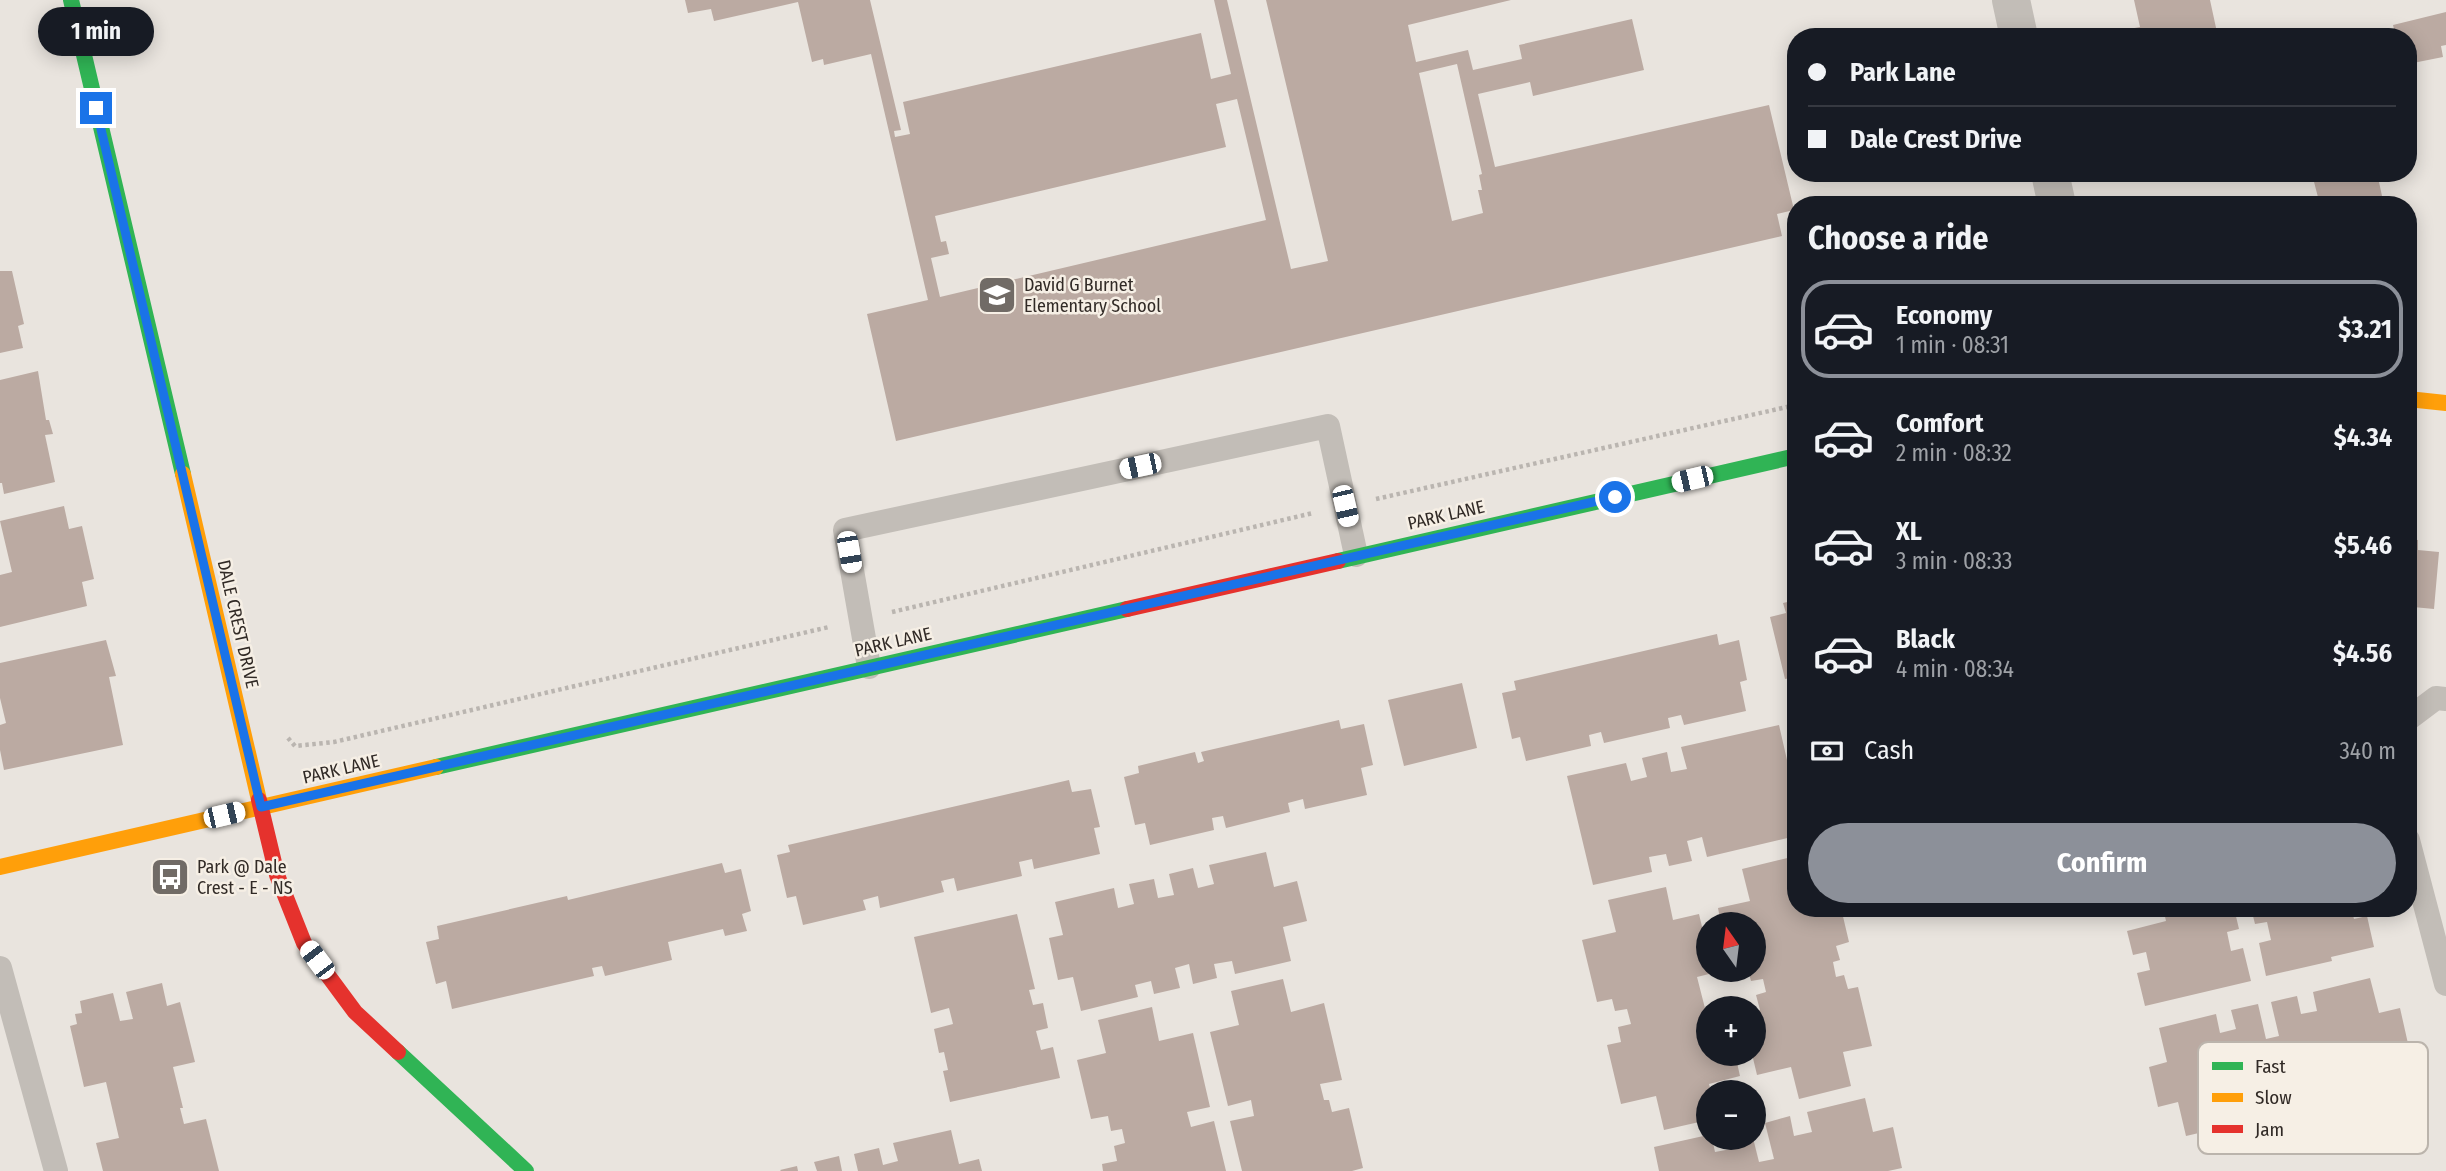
<!DOCTYPE html>
<meta charset="utf-8">
<style>
body{margin:0;font-family:"Fira Sans Condensed",sans-serif;background:#242831;color:#f1f3f6;height:100vh;display:flex;flex-direction:column;font-size:26px;white-space:nowrap}
*{box-sizing:border-box;margin:0}
p{font-size:23px;color:#9ea1a6}
.icon{flex:none;width:38px;height:38px;fill:none;stroke:currentColor;stroke-width:2;stroke-linecap:round;stroke-linejoin:round}
.map{position:relative;flex:1;overflow:hidden}
.side{position:absolute;left:1787px;top:196px;width:630px;height:721px;display:flex;flex-direction:column;background:#171b24;border-radius:28px;box-shadow:0 4px 18px #0003}
.side>*{flex:none}
.banner{position:absolute;left:1787px;top:28px;width:630px;height:154px;border-radius:28px;box-shadow:0 4px 18px #0003;display:grid;align-content:center;height:154px;padding:0 21px;background:#171b24}
.needle{width:46px;rotate:346deg}
.tools{position:absolute;left:1696px;top:912px;display:grid;gap:14px}
.tools a{display:grid;place-items:center;width:70px;height:70px;border-radius:50%;background:#171b24;box-shadow:0 4px 18px #0003;font-size:35px}
.end{position:absolute;width:32px;height:32px;margin:-16px;border:9px solid #1a73e8;background:#fff;box-shadow:0 0 0 4px #fff}
.from{border-radius:50%}
.bubble{position:absolute;height:49px;border-radius:24px;background:#171b24;box-shadow:0 4px 18px #0003;font-size:23px;font-weight:700;line-height:49px;text-align:center}
.car{position:absolute;width:21px;height:42px;margin:-21px -10px;border-radius:9px;box-shadow:0 0 5px 2px #0007;background:linear-gradient(#fff 24%,#345 0 40%,#fff 0 76%,#345 0 86%,#fff 0)}
.banner b{display:flex;align-items:center;gap:24px;height:66px;font-size:26px}
.banner b+b{border-top:2px solid #363941}
.banner i{width:18px;height:18px;background:#f1f3f6}
ul{padding:0;list-style:none}
li{display:flex;align-items:center;gap:21px;height:98px;margin:0 14px 10px;padding:0 7px;border:4px solid transparent;border-radius:28px}
li div{flex:1}
li b{display:block;font-size:26px}
li em{font-style:normal;font-weight:700}
li.selected{border-color:#8c9099}
li>.icon{width:63px;height:63px;stroke-width:1.5}
h2{padding:0 21px;font-size:32px;line-height:84px}
.pay{display:flex;align-items:center;gap:18px;height:77px;padding:0 21px;font-size:26px}
.pay p{margin-inline-start:auto}
.action{display:flex;gap:14px;margin-top:auto;padding:14px 21px}
.action a{flex:1;height:80px;border-radius:42px;background:#8c9099;color:#fff;font-size:28px;font-weight:700;line-height:80px;text-align:center}
.map>svg:first-child{display:block}
.building{fill:#bbaaa2;fill-rule:evenodd}
.lines{fill:none;stroke-linecap:round;stroke-linejoin:round}
.path{stroke:#bab5b0;stroke-width:4.5;stroke-dasharray:3.5 3.5;stroke-linecap:butt}
.lane{stroke:#c2bdb7;stroke-width:24}
.street{stroke:#c2bdb7;stroke-width:38}
.fast{stroke:#30b455;stroke-width:16}
.slow{stroke:#ff9f0a;stroke-width:16}
.jam{stroke:#e5322d;stroke-width:16}
.route{stroke:#1a73e8;stroke-width:9}
.labels{text-anchor:middle;stroke-width:5;stroke-linejoin:round;paint-order:stroke}
.poi-label{font-size:18px;fill:#312a26;stroke:#f6efe5;text-anchor:start}
.street-label{font-size:18px;fill:#312a26;stroke:#f6efe5}
.key{fill:#f6efe5;stroke:#bbb4ac;stroke-width:2}
.key-label{font-size:19px;fill:#312a26}
</style>
<div class="map">
<svg width="2446" height="1171" viewBox="0 0 2446 1171">
<rect width="100%" height="100%" fill="#e9e4de"/>
<path class="building" d="M 685,0 L 870,0 L 901,130 L 894,131 L 895,137 L 910,134 L 903,102 L 1201,33 L 1211,79 L 1231,74 L 1214,0 L 1227,0 L 1291,269 L 1328,261 L 1266,0 L 1511,0 L 1408,25 L 1416,62 L 1468,50 L 1473,70 L 1522,59 L 1519,45 L 1632,19 L 1644,70 L 1533,96 L 1530,82 L 1478,94 L 1495,167 L 1769,105 L 1794,210 L 1777,214 L 1782,236 L 896,441 L 867,314 L 928,300 L 871,54 L 824,65 L 823,59 L 812,62 L 798,2 L 714,21 L 711,9 L 688,13 ZM 1457,64 L 1482,174 L 1479,175 L 1482,190 L 1478,190 L 1483,213 L 1452,221 L 1419,73 ZM 1237,99 L 1266,220 L 940,297 L 931,258 L 949,254 L 946,241 L 941,242 L 935,216 L 1226,147 L 1216,104 Z
M 2134,0 L 2210,0 L 2218,37 L 2130,37 L 2129,29 L 2140,27 Z
M 2446,12 L 2446,45 L 2441,46 L 2443,57 L 2408,64 L 2408,37 L 2396,37 L 2393,25 Z
M 2167,173 L 2189,173 L 2189,174 L 2168,179 Z
M 2334,173 L 2377,173 L 2384,205 L 2320,205 L 2313,178 Z
M 0,271 L 12,271 L 24,324 L 18,326 L 23,348 L 0,353 Z
M 38,371 L 46,420 L 49,420 L 53,434 L 45,435 L 55,482 L 4,494 L 2,483 L 0,483 L 0,380 Z
M 64,506 L 69,529 L 82,526 L 94,579 L 82,582 L 87,606 L 0,627 L 0,575 L 12,572 L 0,521 Z
M 2408,539 L 2418,540 L 2418,550 L 2439,552 L 2434,609 L 2413,607 L 2412,621 L 2408,621 Z
M 1796,600 L 1796,677 L 1785,679 L 1770,617 L 1786,613 L 1783,603 Z
M 1717,634 L 1719,645 L 1739,640 L 1747,680 L 1740,682 L 1746,711 L 1684,725 L 1681,715 L 1668,718 L 1670,728 L 1604,743 L 1601,732 L 1589,735 L 1591,746 L 1526,761 L 1520,737 L 1512,739 L 1502,693 L 1516,690 L 1514,681 Z
M 106,640 L 116,676 L 109,677 L 123,745 L 4,770 L 0,750 L 0,725 L 6,723 L 0,698 L 0,663 Z
M 1462,683 L 1477,748 L 1404,766 L 1388,700 Z
M 1339,720 L 1341,729 L 1364,724 L 1373,765 L 1361,768 L 1367,795 L 1305,809 L 1303,799 L 1288,803 L 1290,812 L 1226,828 L 1223,816 L 1212,818 L 1214,830 L 1150,845 L 1145,823 L 1135,825 L 1124,777 L 1139,773 L 1138,766 L 1195,752 L 1198,763 L 1204,761 L 1201,752 Z
M 1779,725 L 1787,760 L 1796,758 L 1796,836 L 1707,857 L 1702,837 L 1687,841 L 1692,861 L 1669,866 L 1666,854 L 1649,857 L 1652,872 L 1593,885 L 1567,776 L 1626,763 L 1631,781 L 1647,777 L 1642,758 L 1667,752 L 1671,772 L 1687,769 L 1681,747 Z
M 1069,780 L 1072,792 L 1091,789 L 1100,827 L 1094,828 L 1100,854 L 1034,869 L 1032,859 L 1019,862 L 1022,876 L 957,891 L 954,878 L 941,881 L 944,892 L 880,908 L 878,896 L 863,900 L 866,910 L 803,925 L 796,896 L 787,898 L 777,855 L 790,852 L 788,845 Z
M 1266,852 L 1274,887 L 1297,881 L 1307,921 L 1283,927 L 1291,961 L 1235,974 L 1232,961 L 1214,964 L 1217,978 L 1193,984 L 1189,964 L 1175,968 L 1180,988 L 1154,994 L 1151,981 L 1135,985 L 1138,997 L 1081,1011 L 1073,977 L 1058,980 L 1049,938 L 1063,935 L 1055,902 L 1114,888 L 1118,908 L 1134,904 L 1129,884 L 1154,879 L 1158,898 L 1174,895 L 1169,874 L 1193,868 L 1198,888 L 1214,884 L 1209,865 Z
M 1796,856 L 1796,908 L 1841,908 L 1849,942 L 1836,946 L 1840,960 L 1833,962 L 1836,977 L 1844,975 L 1848,989 L 1858,987 L 1872,1046 L 1843,1052 L 1851,1086 L 1799,1099 L 1791,1067 L 1757,1075 L 1752,1054 L 1754,1012 L 1760,1010 L 1756,995 L 1766,992 L 1763,979 L 1751,981 L 1748,970 L 1754,970 L 1754,924 L 1721,924 L 1718,908 L 1750,901 L 1742,869 Z
M 722,863 L 725,873 L 741,869 L 751,911 L 742,914 L 747,931 L 725,936 L 723,929 L 668,942 L 672,960 L 605,976 L 602,966 L 592,968 L 594,976 L 452,1009 L 446,981 L 436,984 L 426,942 L 439,939 L 437,926 L 567,896 L 568,900 Z
M 1666,887 L 1673,920 L 1699,914 L 1708,952 L 1708,970 L 1712,970 L 1713,973 L 1697,977 L 1708,1020 L 1708,1054 L 1735,1054 L 1740,1076 L 1709,1084 L 1711,1092 L 1708,1092 L 1708,1120 L 1664,1130 L 1656,1096 L 1621,1104 L 1607,1045 L 1621,1042 L 1618,1027 L 1631,1024 L 1627,1009 L 1615,1011 L 1612,999 L 1597,1002 L 1582,940 L 1616,932 L 1608,900 Z
M 2121,908 L 2148,908 L 2149,909 L 2123,915 Z
M 2163,908 L 2192,908 L 2193,915 L 2219,908 L 2234,908 L 2239,929 L 2227,932 L 2231,951 L 2243,948 L 2251,981 L 2145,1006 L 2137,973 L 2150,970 L 2146,952 L 2133,955 L 2127,931 L 2166,921 Z
M 2251,908 L 2351,908 L 2354,919 L 2367,916 L 2374,947 L 2331,957 L 2332,961 L 2266,976 L 2259,943 L 2271,940 L 2267,922 L 2255,924 Z
M 1017,914 L 1035,989 L 1029,990 L 1033,1005 L 1043,1003 L 1048,1028 L 1036,1031 L 1041,1050 L 1053,1047 L 1060,1078 L 950,1102 L 943,1071 L 948,1070 L 944,1052 L 939,1053 L 934,1029 L 953,1024 L 949,1008 L 931,1013 L 914,937 Z
M 2370,978 L 2379,1013 L 2400,1008 L 2409,1048 L 2389,1053 L 2397,1087 L 2338,1100 L 2335,1087 L 2319,1091 L 2322,1105 L 2298,1111 L 2293,1089 L 2276,1093 L 2282,1115 L 2259,1120 L 2256,1105 L 2239,1109 L 2242,1123 L 2186,1136 L 2178,1102 L 2158,1107 L 2149,1067 L 2167,1062 L 2159,1028 L 2216,1014 L 2220,1033 L 2236,1029 L 2231,1010 L 2258,1004 L 2266,1039 L 2279,1036 L 2271,1002 L 2297,996 L 2301,1014 L 2317,1011 L 2313,992 Z
M 1283,979 L 1291,1012 L 1324,1003 L 1342,1080 L 1320,1084 L 1324,1100 L 1329,1100 L 1332,1112 L 1349,1108 L 1363,1168 L 1352,1171 L 1242,1171 L 1230,1121 L 1254,1116 L 1251,1100 L 1228,1106 L 1210,1032 L 1239,1025 L 1231,991 Z
M 162,983 L 167,1006 L 180,1002 L 195,1062 L 173,1067 L 183,1108 L 180,1108 L 184,1124 L 206,1119 L 219,1171 L 103,1171 L 96,1143 L 119,1138 L 106,1082 L 84,1087 L 70,1026 L 77,1024 L 75,1014 L 82,1013 L 80,1001 L 113,993 L 120,1021 L 133,1019 L 126,992 Z
M 1152,1007 L 1159,1041 L 1193,1033 L 1210,1107 L 1187,1112 L 1191,1127 L 1214,1121 L 1226,1171 L 1103,1171 L 1102,1164 L 1117,1161 L 1114,1146 L 1125,1143 L 1122,1129 L 1111,1131 L 1108,1116 L 1091,1119 L 1077,1060 L 1106,1053 L 1098,1020 Z
M 1865,1098 L 1873,1132 L 1893,1127 L 1902,1168 L 1888,1171 L 1659,1171 L 1654,1147 L 1708,1135 L 1708,1138 L 1712,1138 L 1715,1152 L 1731,1149 L 1729,1138 L 1753,1138 L 1759,1162 L 1774,1159 L 1765,1123 L 1790,1116 L 1794,1136 L 1812,1132 L 1807,1112 Z
M 951,1130 L 959,1164 L 979,1159 L 982,1171 L 858,1171 L 854,1154 L 879,1148 L 883,1165 L 898,1161 L 893,1143 Z
M 839,1156 L 842,1171 L 817,1171 L 814,1162 Z
M 797,1166 L 798,1171 L 781,1171 L 780,1170 Z"/>
<g class="lines">
<path class="path" d="M 1376,499 L 1796,405
M 892,612 L 1313,513
M 288,738 L 295,746 L 334,742 L 829,627"/>
<path class="lane" d="M 869,667 L 845,530 L 1328,426 L 1356,555
M 2408,719 L 2436,698 L 2446,699
M 2408,840 L 2446,984
M 0,968 L 56,1171"/>
<path class="street" d="M 2011,0 L 2019,37
M 2050,173 L 2057,205"/>
<path class="fast" d="M 71,0 L 183,474
M 1338,561 L 1796,456
M 436,767 L 1127,609
M 398,1052 L 526,1171"/>
<path class="slow" d="M 2408,399 L 2446,403
M 183,474 L 259,800
M 0,867 L 436,767"/>
<path class="jam" d="M 1127,609 L 1338,561
M 259,800 L 277,875 L 304,943 L 355,1012 L 398,1052"/>
</g>
<g class="lines">
<path class="route" d="M 96,108 L 261,807 L 1615,497"/>
</g>
<defs>
<g id="school-square" transform="scale(2.0125)"><rect x="-9" y="-9" width="18" height="18" rx="4" fill="#716b66" stroke="#f6efe5"/><path d="M0-5L7-2L0 1L-7-2ZM-4 1L0 2.5L4 1V4Q0 6-4 4Z" fill="#fff"/></g>
<g id="bus-square" transform="scale(2.0125)"><rect x="-9" y="-9" width="18" height="18" rx="4" fill="#716b66" stroke="#f6efe5"/><path d="M-5-6H5V4H4V6H2V4H-2V6H-4V4H-5ZM-3.5-4V0h7V-4ZM-3.5 1.2v1.5H-2V1.2ZM2 1.2v1.5H3.5V1.2Z" fill="#fff"/></g>
</defs>
<g fill-rule="evenodd">
<use href="#school-square" x="997" y="295"/>
<use href="#bus-square" x="170" y="877"/>
</g>
<g class="labels">
<g class="poi-label">
<text x="1024" y="291">David G Burnet<tspan x="1024" dy="21">Elementary School</tspan></text>
<text x="197" y="873">Park @ Dale<tspan x="197" dy="21">Crest - E - NS</tspan></text>
</g>
<g class="street-label">
<text transform="translate(1446 515) rotate(-13)" y="6">PARK LANE</text>
<text transform="translate(238 624) rotate(77)" y="6">DALE CREST DRIVE</text>
<text transform="translate(893 642) rotate(-13)" y="6">PARK LANE</text>
<text transform="translate(341 769) rotate(-13)" y="6">PARK LANE</text>
</g>
</g>
<rect x="2198" y="1042" width="230" height="112" rx="10" class="key"/>
<rect x="2212" y="1062" width="31" height="8" fill="#30b455"/>
<rect x="2212" y="1093" width="31" height="9" fill="#ff9f0a"/>
<rect x="2212" y="1125" width="31" height="8" fill="#e5322d"/>
<g class="key-label">
<text x="2255" y="1073">Fast</text>
<text x="2255" y="1104">Slow</text>
<text x="2255" y="1136">Jam</text>
</g>
</svg>
<div class="tools">
<a><svg class="needle" viewBox="-14 -14 28 28"><path d="M0-13l5 13h-10z" fill="#e53935"/><path d="M0 13l5-13h-10z" fill="#9ea1a6"/></svg></a>
<a>+</a>
<a>−</a>
</div>
<i class="end from" style="left:1615px;top:497px"></i>
<i class="end" style="left:96px;top:108px"></i>
<div class="bubble" style="left:38px;top:7px;width:116px">1 min</div>
<i class="car" style="left:1140px;top:466px;rotate:258deg"></i>
<i class="car" style="left:1692px;top:479px;rotate:257deg"></i>
<i class="car" style="left:1345px;top:506px;rotate:167deg"></i>
<i class="car" style="left:849px;top:552px;rotate:170deg"></i>
<i class="car" style="left:224px;top:815px;rotate:77deg"></i>
<i class="car" style="left:317px;top:960px;rotate:323deg"></i>
<div class="banner">
<b><i class="from"></i>Park Lane</b>
<b><i></i>Dale Crest Drive</b>
</div>
<section class="side">
<h2>Choose a ride</h2>
<ul>
<li class="selected"><svg class="icon" aria-label="car" viewBox="0 0 24 24"><path d="M5 17H2v-5l4-1 3-4h7l3 4 3 1v5h-3M9 17h6M6 11h13"/><circle cx="7" cy="17" r="2"/><circle cx="17" cy="17" r="2"/></svg><div><b>Economy</b><p>1 min · 08:31</p></div><em>$3.21</em></li>
<li><svg class="icon" aria-label="car" viewBox="0 0 24 24"><path d="M5 17H2v-5l4-1 3-4h7l3 4 3 1v5h-3M9 17h6M6 11h13"/><circle cx="7" cy="17" r="2"/><circle cx="17" cy="17" r="2"/></svg><div><b>Comfort</b><p>2 min · 08:32</p></div><em>$4.34</em></li>
<li><svg class="icon" aria-label="car" viewBox="0 0 24 24"><path d="M5 17H2v-5l4-1 3-4h7l3 4 3 1v5h-3M9 17h6M6 11h13"/><circle cx="7" cy="17" r="2"/><circle cx="17" cy="17" r="2"/></svg><div><b>XL</b><p>3 min · 08:33</p></div><em>$5.46</em></li>
<li><svg class="icon" aria-label="car" viewBox="0 0 24 24"><path d="M5 17H2v-5l4-1 3-4h7l3 4 3 1v5h-3M9 17h6M6 11h13"/><circle cx="7" cy="17" r="2"/><circle cx="17" cy="17" r="2"/></svg><div><b>Black</b><p>4 min · 08:34</p></div><em>$4.56</em></li>
</ul>
<div class="pay"><svg class="icon" aria-label="cash" viewBox="0 0 24 24"><path d="M3 7h18v10H3z"/><circle cx="12" cy="12" r="2"/></svg>Cash<p>340 m</p></div>
<div class="action"><a>Confirm</a></div>
</section>
</div>
